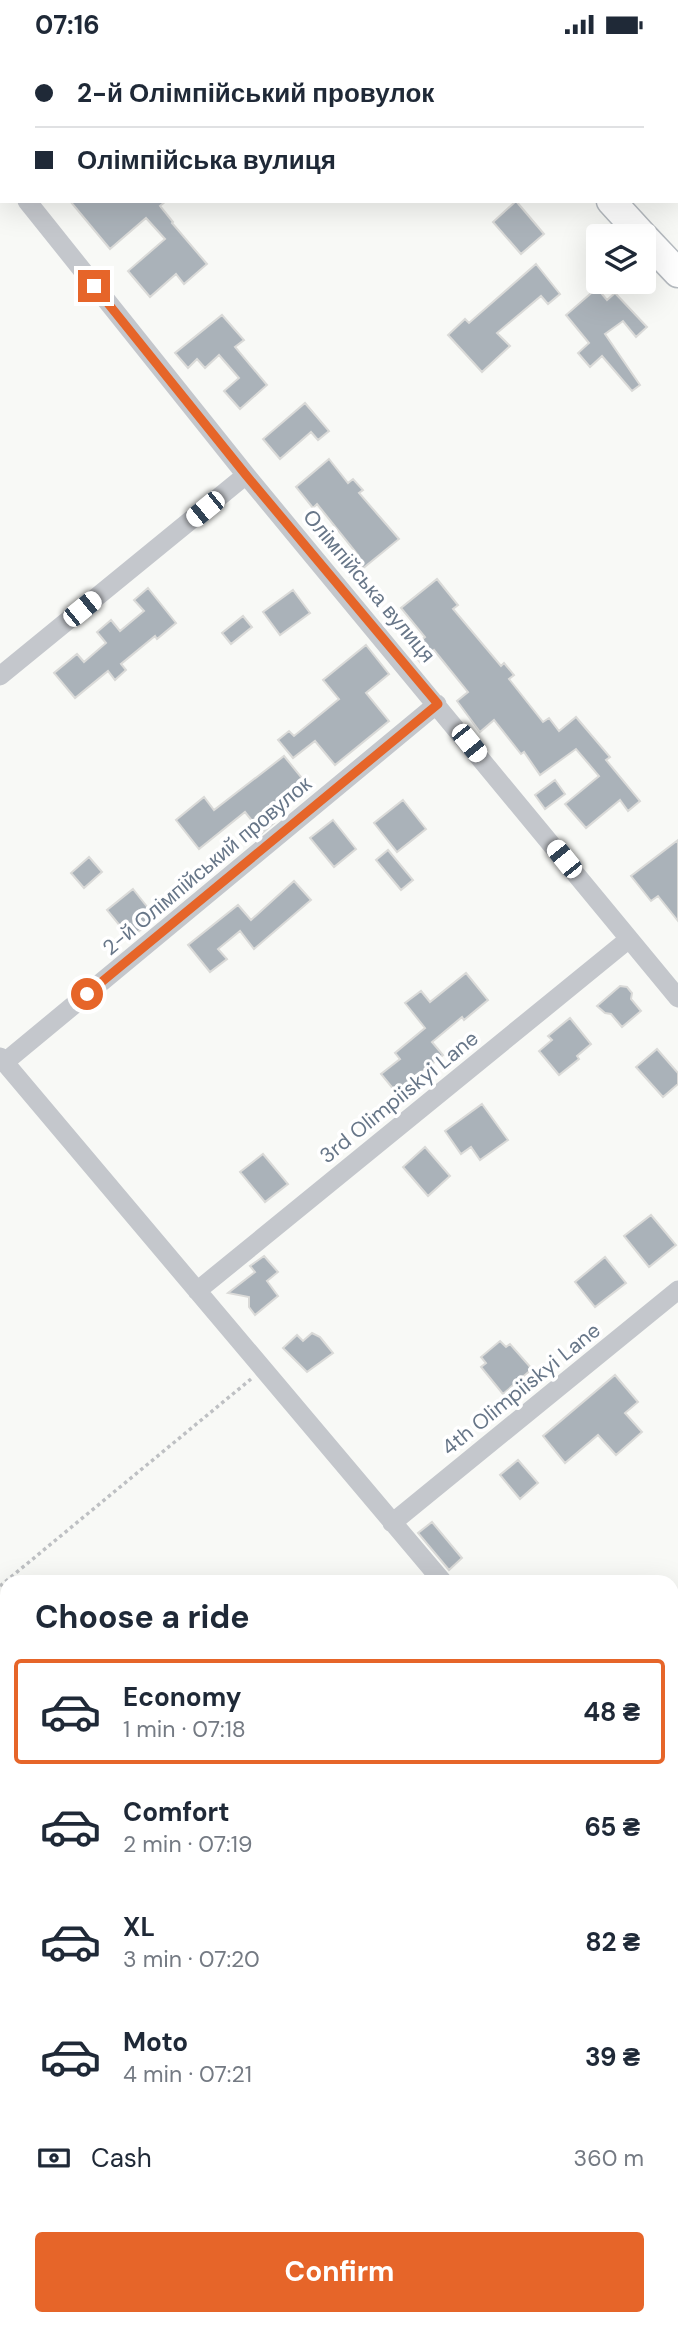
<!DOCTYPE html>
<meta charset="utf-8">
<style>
body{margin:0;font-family:"DM Sans",sans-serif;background:#f6f6f7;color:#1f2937;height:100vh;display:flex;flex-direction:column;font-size:26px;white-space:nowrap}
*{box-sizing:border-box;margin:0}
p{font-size:23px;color:#747a83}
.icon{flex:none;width:38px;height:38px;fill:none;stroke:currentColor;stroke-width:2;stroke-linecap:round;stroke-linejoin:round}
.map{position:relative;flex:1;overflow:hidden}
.panel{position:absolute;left:0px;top:1526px;width:679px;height:751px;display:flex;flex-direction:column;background:#fff;border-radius:21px 21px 0 0;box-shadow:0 7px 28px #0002}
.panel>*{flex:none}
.top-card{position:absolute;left:0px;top:0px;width:679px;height:154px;box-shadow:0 7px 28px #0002;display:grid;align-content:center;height:154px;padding:0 35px;background:#fff}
.tools{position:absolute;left:586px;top:175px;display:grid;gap:14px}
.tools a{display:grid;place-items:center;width:70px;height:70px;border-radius:7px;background:#fff;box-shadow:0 7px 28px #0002;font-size:35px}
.end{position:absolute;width:32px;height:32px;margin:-16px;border:9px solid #e66529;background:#fff;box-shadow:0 0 0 4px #fff}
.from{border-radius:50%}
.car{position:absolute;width:21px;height:42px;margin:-21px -10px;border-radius:9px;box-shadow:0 0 5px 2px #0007;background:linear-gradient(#fff 24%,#345 0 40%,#fff 0 76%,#345 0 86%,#fff 0)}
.top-card b{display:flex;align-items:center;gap:24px;height:66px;font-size:26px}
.top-card b+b{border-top:2px solid #e0e1e3}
.top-card i{width:18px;height:18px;background:#1f2937}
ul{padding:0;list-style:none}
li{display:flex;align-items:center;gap:21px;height:105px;margin:0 14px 10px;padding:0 21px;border:4px solid transparent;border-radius:7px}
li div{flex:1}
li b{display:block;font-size:26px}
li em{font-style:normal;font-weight:700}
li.current{border-color:#e66529}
li>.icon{width:63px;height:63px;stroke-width:1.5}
h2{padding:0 35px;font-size:32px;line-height:84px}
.pay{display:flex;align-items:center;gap:18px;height:77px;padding:0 35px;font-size:26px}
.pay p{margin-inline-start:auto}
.primary-button{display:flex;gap:14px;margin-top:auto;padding:14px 35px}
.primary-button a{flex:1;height:80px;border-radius:7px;background:#e66529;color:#fff;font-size:28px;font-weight:700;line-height:80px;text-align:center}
.status{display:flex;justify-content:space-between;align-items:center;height:49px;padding:0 35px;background:#fff;direction:ltr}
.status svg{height:19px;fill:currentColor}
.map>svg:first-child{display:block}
.building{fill:#aab2b9;stroke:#dadad8;stroke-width:2}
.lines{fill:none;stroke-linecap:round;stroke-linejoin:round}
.secondary-casing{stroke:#b6bbc0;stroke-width:31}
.path{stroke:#bec0c3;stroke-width:3.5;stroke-dasharray:3.5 3.5;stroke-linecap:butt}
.street{stroke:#c4c7cc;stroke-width:19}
.secondary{stroke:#fff;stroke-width:28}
.rail-casing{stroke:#a4aab1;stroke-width:8}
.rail{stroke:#fff;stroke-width:5;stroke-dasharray:16;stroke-linecap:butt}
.route{stroke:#e66529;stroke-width:9}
.labels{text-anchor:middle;stroke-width:7;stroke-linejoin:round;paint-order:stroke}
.street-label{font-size:21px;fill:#677688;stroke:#fff}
</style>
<div class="status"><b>07:16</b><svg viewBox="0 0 49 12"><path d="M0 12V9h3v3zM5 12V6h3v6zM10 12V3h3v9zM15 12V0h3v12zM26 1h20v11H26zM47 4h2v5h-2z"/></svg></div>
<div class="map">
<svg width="678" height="2276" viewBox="0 0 678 2276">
<rect width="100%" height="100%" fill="#f8f9f6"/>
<path class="building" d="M 70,152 L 166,152 L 160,157 L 173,173 L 172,174 L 207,215 L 184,235 L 176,225 L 150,248 L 128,222 L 165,190 L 146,169 L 110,200 Z
M 516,152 L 544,185 L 521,205 L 493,173 Z
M 536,215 L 560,245 L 548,255 L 541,247 L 497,284 L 510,297 L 482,323 L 448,286 L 465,270 L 469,274 Z
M 597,239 L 607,251 L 615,244 L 647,278 L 636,288 L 623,272 L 605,285 L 640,336 L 632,342 L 602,307 L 590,318 L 578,304 L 589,294 L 566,266 Z
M 222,266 L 244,291 L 235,298 L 267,336 L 240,360 L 224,342 L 239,329 L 219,306 L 205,319 L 197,310 L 188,319 L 175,304 Z
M 305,354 L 329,382 L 318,391 L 311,383 L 280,410 L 263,390 Z
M 329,410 L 348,434 L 353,430 L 363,441 L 359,444 L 399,490 L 351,529 L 342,518 L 358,506 L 317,455 L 313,459 L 296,438 Z
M 437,530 L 458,556 L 453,560 L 501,617 L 504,614 L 514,626 L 509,630 L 543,673 L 549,669 L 559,682 L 576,668 L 610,708 L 606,711 L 640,752 L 628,762 L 620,751 L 586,779 L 565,755 L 599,727 L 576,700 L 540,726 L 524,703 L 521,705 L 494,671 L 480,683 L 457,652 L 468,643 L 434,601 L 420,613 L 410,600 L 425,588 L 401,559 Z
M 148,539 L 176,574 L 157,590 L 155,587 L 121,615 L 126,621 L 115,631 L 108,622 L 75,649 L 54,624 L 77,605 L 84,613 L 106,594 L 97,583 L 111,571 L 120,582 L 144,562 L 134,551 Z
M 293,541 L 310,564 L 280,586 L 263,563 Z
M 243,567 L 252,578 L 231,595 L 222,584 Z
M 366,596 L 389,625 L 366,644 L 389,672 L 335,716 L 315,692 L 293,709 L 278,691 L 289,682 L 294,687 L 339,650 L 323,631 Z
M 284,707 L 310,739 L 271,771 L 274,774 L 262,784 L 245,763 L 199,800 L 176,771 L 204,748 L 214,761 Z
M 555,731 L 565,745 L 545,760 L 535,746 Z
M 403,751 L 426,780 L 397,803 L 374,774 Z
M 333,771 L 356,800 L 334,818 L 310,789 Z
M 678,791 L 678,872 L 658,847 L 651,852 L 631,827 Z
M 388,801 L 413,831 L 401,841 L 376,811 Z
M 89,808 L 102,823 L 84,839 L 71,824 Z
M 294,832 L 311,851 L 254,900 L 240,882 L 218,900 L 227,910 L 210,923 L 188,896 L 238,856 L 251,871 Z
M 133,840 L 156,869 L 130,889 L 107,861 Z
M 466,924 L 488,951 L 464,971 L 462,968 L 432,993 L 443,1006 L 410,1033 L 417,1042 L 404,1053 L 381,1025 L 400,1010 L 395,1004 L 425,979 L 405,954 L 421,942 L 430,953 Z
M 620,937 L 627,938 L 632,944 L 631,950 L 641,962 L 622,978 L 611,965 L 605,964 L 597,957 Z
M 570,969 L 591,995 L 577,1007 L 579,1010 L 559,1026 L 539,1002 L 552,991 L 548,987 Z
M 657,1000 L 678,1024 L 678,1035 L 663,1048 L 636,1018 Z
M 482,1055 L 508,1091 L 480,1111 L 471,1098 L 461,1105 L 445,1082 Z
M 425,1098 L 450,1127 L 428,1147 L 403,1118 Z
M 263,1105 L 288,1135 L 265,1153 L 240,1123 Z
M 651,1166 L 676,1196 L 649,1218 L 624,1187 Z
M 264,1207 L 278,1223 L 267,1232 L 278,1247 L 255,1266 L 249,1258 L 249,1248 L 228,1244 L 255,1223 L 250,1217 Z
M 605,1208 L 626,1234 L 595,1258 L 575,1233 Z
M 312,1284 L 320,1288 L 333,1304 L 307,1323 L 283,1299 L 297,1286 L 303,1292 Z
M 500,1292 L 506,1298 L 510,1295 L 532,1320 L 503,1345 L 481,1318 L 486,1314 L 481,1308 Z
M 615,1326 L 638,1353 L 625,1364 L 642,1383 L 616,1406 L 598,1386 L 565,1414 L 543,1387 Z
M 518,1411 L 538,1434 L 520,1450 L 500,1426 Z
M 432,1473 L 462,1509 L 449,1521 L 418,1484 Z"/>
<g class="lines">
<g class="secondary-casing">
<path id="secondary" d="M 469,0 L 471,2
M 611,152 L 643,187
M 644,188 L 678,224"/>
</g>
<path class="path" d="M 0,1537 L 251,1330"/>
<path class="street" d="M 0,118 L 2,121
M 27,152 L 246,426 L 678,949
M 0,627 L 246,426
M 0,1008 L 443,1533
M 5,1013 L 437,655
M 197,1242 L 629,890
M 392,1474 L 678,1241
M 672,1637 L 678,1632
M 672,1808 L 678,1815"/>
<use href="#secondary" class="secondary"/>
<g class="rail-casing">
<path id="rail" d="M 577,0 L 579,2
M 677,142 L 678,143"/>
</g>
<use href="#rail" class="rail"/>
</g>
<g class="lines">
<path class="route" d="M 87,945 L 438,655 L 246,426 L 94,237"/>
</g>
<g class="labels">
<g class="street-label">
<text transform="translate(369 537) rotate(50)" y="7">Олімпійська вулиця</text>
<text transform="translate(207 817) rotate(-40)" y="7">2-й Олімпійський провулок</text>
<text transform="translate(399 1048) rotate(-39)" y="7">3rd Olimpiiskyi Lane</text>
<text transform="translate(521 1340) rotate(-39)" y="7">4th Olimpiiskyi Lane</text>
</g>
</g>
</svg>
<div class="tools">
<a><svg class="icon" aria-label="layers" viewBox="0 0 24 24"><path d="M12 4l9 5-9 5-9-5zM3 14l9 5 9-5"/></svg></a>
</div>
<i class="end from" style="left:87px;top:945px"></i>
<i class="end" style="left:94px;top:237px"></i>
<i class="car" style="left:205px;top:460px;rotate:231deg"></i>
<i class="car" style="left:82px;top:560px;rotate:51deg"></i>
<i class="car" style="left:469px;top:694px;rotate:141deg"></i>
<i class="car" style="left:564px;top:810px;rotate:321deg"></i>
<div class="top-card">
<b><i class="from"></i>2-й Олімпійський провулок</b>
<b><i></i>Олімпійська вулиця</b>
</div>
<section class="panel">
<h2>Choose a ride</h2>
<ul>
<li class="current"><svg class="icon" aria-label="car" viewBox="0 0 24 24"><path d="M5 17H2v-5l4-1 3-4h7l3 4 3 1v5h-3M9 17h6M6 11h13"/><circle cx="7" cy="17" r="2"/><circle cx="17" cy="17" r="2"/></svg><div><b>Economy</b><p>1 min · 07:18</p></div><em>48 ₴</em></li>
<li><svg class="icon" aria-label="car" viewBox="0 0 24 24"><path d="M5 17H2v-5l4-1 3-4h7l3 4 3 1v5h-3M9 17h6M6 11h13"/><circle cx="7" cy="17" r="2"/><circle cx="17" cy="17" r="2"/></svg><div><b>Comfort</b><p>2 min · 07:19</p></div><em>65 ₴</em></li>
<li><svg class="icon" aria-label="car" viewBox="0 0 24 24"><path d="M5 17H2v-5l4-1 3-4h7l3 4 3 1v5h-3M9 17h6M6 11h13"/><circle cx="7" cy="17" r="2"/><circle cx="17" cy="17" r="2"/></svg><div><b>XL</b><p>3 min · 07:20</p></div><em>82 ₴</em></li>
<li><svg class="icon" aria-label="car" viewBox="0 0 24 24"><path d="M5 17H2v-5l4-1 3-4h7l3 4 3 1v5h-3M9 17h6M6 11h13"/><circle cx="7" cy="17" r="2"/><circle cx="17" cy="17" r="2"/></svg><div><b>Moto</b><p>4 min · 07:21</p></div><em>39 ₴</em></li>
</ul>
<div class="pay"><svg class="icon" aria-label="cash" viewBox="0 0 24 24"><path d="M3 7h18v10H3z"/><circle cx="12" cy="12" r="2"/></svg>Cash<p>360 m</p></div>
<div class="primary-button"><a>Confirm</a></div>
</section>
</div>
